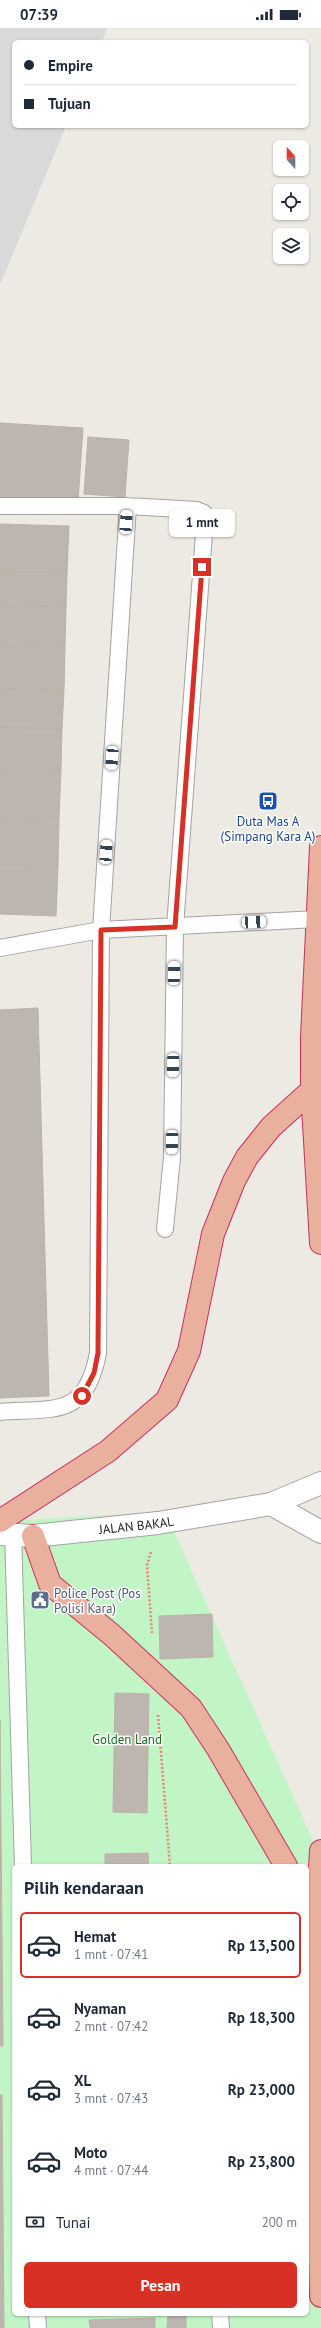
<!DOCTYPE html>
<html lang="id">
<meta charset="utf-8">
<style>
body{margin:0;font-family:"PT Sans",sans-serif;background:#f2f2f3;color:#1f2937;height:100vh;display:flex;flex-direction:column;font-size:15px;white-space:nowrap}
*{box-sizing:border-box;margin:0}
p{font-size:13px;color:#747a83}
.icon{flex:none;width:22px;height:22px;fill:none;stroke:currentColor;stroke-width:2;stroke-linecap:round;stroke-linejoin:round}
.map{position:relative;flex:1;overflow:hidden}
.sheet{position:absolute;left:12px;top:1836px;width:297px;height:452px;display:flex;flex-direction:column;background:#fff;border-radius:6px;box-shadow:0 1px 3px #0004}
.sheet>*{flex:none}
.banner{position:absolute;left:12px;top:12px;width:297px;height:88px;border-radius:6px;box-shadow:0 1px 3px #0004;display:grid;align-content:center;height:88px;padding:0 12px;background:#fff}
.needle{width:26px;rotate:339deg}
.tools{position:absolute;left:273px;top:112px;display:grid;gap:8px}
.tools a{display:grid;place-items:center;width:36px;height:36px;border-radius:6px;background:#fff;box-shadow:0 1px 3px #0004;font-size:20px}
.end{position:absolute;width:18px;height:18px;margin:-9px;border:5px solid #d93025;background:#fff;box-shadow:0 0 0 2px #fff}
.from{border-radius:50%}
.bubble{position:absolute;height:28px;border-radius:6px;background:#fff;box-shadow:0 1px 3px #0004;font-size:13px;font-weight:700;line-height:28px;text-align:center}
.car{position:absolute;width:12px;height:24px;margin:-12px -6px;border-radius:5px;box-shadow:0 0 3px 1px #0007;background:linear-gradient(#fff 24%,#345 0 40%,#fff 0 76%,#345 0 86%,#fff 0)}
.banner b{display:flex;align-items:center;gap:14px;height:38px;font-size:15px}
.banner b+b{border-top:1px solid #e0e1e3}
.banner i{width:10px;height:10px;background:#1f2937}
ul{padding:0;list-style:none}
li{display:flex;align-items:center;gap:12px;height:66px;margin:0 8px 6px;padding:0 4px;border:2px solid transparent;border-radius:6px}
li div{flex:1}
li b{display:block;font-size:15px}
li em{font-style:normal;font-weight:700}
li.selected{border-color:#d93025}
li>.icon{width:36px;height:36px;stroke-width:1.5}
h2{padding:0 12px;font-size:18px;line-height:48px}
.pay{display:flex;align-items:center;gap:10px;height:44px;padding:0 12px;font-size:15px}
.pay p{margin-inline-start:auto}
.cta{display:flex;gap:8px;margin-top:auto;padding:8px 12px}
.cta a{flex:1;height:46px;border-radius:6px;background:#d93025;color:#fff;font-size:16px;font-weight:700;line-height:46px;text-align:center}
.status{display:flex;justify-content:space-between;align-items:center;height:28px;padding:0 20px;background:#fff;direction:ltr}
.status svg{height:11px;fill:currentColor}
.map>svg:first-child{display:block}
.residential{fill:#dad9d9}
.park{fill:#c2f5c6;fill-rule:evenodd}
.building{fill:#bdb6b0;stroke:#beb1a6}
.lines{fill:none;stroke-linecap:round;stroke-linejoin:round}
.service-casing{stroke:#a3a3a3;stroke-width:18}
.tertiary-casing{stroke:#a3a3a3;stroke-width:24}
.trunk-casing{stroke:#cb2f63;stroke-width:24}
.path{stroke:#f08071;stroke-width:2.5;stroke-dasharray:2 2;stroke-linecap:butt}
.service{stroke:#fff;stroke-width:16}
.tertiary{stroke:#fff;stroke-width:22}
.trunk{stroke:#eab09e;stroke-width:22}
.route{stroke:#d93025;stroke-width:5}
.labels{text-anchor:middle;stroke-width:3;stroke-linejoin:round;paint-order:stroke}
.transit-label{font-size:13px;fill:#164399;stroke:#fff}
.street-label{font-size:13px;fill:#1c1c1c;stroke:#fff}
.service-label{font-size:13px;fill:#4e5e75;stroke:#fff;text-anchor:start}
.park-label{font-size:13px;fill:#12721c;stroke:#fff}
</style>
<div class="status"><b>07:39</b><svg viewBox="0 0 49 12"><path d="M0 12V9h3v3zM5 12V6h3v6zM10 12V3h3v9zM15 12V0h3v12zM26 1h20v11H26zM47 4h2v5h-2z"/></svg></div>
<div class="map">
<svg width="321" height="2300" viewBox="0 0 321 2300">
<rect width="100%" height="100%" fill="#edeae3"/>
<path class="residential" d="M 0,0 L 107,0 L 102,14 L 14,14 L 14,98 L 66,98 L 0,257 Z"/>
<path class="park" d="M 165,1484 L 321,1830 L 321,2300 L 0,2300 L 0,1493 ZM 14,1838 L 307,1838 L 307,2286 L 14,2286 Z"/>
<path class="building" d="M 0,395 L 83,400 L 78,474 L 0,469 Z
M 88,409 L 129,412 L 125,469 L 84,466 Z
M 0,496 L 69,498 L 67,545 L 0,543 Z
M 0,543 L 67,545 L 66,579 L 0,577 Z
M 0,577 L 66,579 L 65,619 L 0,617 Z
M 0,617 L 65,619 L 64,662 L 0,661 Z
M 0,661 L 64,662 L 62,701 L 0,699 Z
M 0,699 L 62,701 L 61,742 L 0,741 Z
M 0,741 L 61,742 L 59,791 L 0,789 Z
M 0,789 L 59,791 L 58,838 L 0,836 Z
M 0,836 L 58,838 L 56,888 L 0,886 Z
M 38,980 L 49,1368 L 0,1370 L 0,982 Z
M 212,1586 L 213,1629 L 160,1631 L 159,1588 Z
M 115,1665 L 149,1666 L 147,1785 L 113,1784 Z
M 0,1692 L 3,2018 L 0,2018 Z
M 148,1825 L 149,1838 L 105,1838 L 105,1826 Z
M 0,2067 L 2,2067 L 4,2300 L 0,2300 Z
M 168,2286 L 186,2286 L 186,2300 L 167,2300 Z
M 155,2290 L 155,2300 L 90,2300 L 89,2292 Z"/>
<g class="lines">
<g class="service-casing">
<path id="service" d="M 0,478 L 128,478 L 197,482 L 204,485 L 205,492 L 175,899 L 172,1129 L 165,1201
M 0,920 L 101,902 L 317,891
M 0,1384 C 55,1380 86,1390 98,1325 L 101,902 L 128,478
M 13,1505 L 23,1838
M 37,2286 L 38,2300
M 220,2286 L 221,2300"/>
</g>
<g class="tertiary-casing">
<g id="tertiary">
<path d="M 271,1476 L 321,1504"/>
<path id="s1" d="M 0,1506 L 33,1508 L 158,1495 L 271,1476 L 321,1455"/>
</g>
</g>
<g class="trunk-casing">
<path id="trunk" d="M 321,819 L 312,1009 L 312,1062 L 321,1215
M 0,1493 L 108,1423 L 167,1372 L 189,1323 L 213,1206 L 234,1153 L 247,1129 L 271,1099 L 312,1062
M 33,1508 L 50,1556 L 112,1607 L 191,1680 L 218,1721 L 286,1838
M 321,1823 L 313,1961 L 321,2268"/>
</g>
<path class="path" d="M 151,1524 L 147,1537 L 152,1605
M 158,1687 L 170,1838"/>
<use href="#service" class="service"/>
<use href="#tertiary" class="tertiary"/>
<use href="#trunk" class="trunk"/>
</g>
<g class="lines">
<path class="route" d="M 82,1368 L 94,1345 L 98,1325 L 101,902 L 175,899 L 202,539"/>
</g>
<defs>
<g id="bus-square" transform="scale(1)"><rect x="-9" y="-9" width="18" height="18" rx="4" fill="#1a4fb4" stroke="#fff"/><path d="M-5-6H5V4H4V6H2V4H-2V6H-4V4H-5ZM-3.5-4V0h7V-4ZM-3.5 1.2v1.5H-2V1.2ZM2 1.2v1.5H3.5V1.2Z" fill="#fff"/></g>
<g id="civic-square" transform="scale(1)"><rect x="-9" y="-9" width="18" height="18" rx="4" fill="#5c6f8a" stroke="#fff"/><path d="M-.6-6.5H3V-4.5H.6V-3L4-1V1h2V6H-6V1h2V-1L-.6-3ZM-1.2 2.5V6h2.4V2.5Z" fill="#fff"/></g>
</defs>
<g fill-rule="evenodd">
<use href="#bus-square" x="268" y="773"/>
<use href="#civic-square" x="40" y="1572"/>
</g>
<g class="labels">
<g class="transit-label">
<text x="268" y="798">Duta Mas A<tspan x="268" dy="15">(Simpang Kara A)</tspan></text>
</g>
<g class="street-label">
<text dy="5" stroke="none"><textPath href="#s1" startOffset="137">JALAN BAKAL</textPath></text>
</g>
<g class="service-label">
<text x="54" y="1570">Police Post (Pos<tspan x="54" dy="15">Polisi Kara)</tspan></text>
</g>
<g class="park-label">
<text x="127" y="1716">Golden Land</text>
</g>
</g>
</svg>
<div class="tools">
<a><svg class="needle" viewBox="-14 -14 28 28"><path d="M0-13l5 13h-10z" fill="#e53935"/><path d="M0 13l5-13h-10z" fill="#747a83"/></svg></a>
<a><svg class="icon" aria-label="locate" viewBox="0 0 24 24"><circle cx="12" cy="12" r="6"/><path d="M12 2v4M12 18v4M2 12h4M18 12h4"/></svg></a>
<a><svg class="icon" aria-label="layers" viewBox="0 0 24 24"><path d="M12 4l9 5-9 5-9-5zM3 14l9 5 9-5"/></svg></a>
</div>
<i class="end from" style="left:82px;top:1368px"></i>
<i class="end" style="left:202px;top:539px"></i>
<div class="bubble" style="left:169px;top:481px;width:66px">1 mnt</div>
<i class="car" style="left:126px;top:494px;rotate:4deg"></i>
<i class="car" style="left:112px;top:730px;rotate:184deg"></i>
<i class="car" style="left:106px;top:824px;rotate:4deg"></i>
<i class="car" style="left:254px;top:894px;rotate:87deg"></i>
<i class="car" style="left:174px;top:945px;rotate:1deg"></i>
<i class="car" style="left:173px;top:1037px;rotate:181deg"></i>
<i class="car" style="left:172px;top:1114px;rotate:181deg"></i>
<div class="banner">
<b><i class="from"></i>Empire</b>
<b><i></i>Tujuan</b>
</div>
<section class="sheet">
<h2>Pilih kendaraan</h2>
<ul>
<li class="selected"><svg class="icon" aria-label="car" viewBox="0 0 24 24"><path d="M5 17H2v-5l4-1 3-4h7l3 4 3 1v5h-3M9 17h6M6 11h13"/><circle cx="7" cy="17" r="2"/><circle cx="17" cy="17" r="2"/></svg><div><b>Hemat</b><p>1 mnt · 07:41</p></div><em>Rp 13,500</em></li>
<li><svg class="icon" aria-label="car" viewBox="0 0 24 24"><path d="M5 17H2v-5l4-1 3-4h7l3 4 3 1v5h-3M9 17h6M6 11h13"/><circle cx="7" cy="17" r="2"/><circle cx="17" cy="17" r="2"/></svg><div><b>Nyaman</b><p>2 mnt · 07:42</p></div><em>Rp 18,300</em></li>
<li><svg class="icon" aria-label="car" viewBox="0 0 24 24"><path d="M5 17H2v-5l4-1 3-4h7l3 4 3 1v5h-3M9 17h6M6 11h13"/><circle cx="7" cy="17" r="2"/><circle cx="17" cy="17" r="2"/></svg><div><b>XL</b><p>3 mnt · 07:43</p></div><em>Rp 23,000</em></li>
<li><svg class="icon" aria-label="car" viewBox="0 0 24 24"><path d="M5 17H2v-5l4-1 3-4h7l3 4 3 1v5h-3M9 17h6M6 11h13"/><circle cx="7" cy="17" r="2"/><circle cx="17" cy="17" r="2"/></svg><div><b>Moto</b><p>4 mnt · 07:44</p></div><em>Rp 23,800</em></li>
</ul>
<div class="pay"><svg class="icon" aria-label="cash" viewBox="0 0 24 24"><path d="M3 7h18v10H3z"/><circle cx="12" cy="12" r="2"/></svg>Tunai<p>200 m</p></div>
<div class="cta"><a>Pesan</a></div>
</section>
</div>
